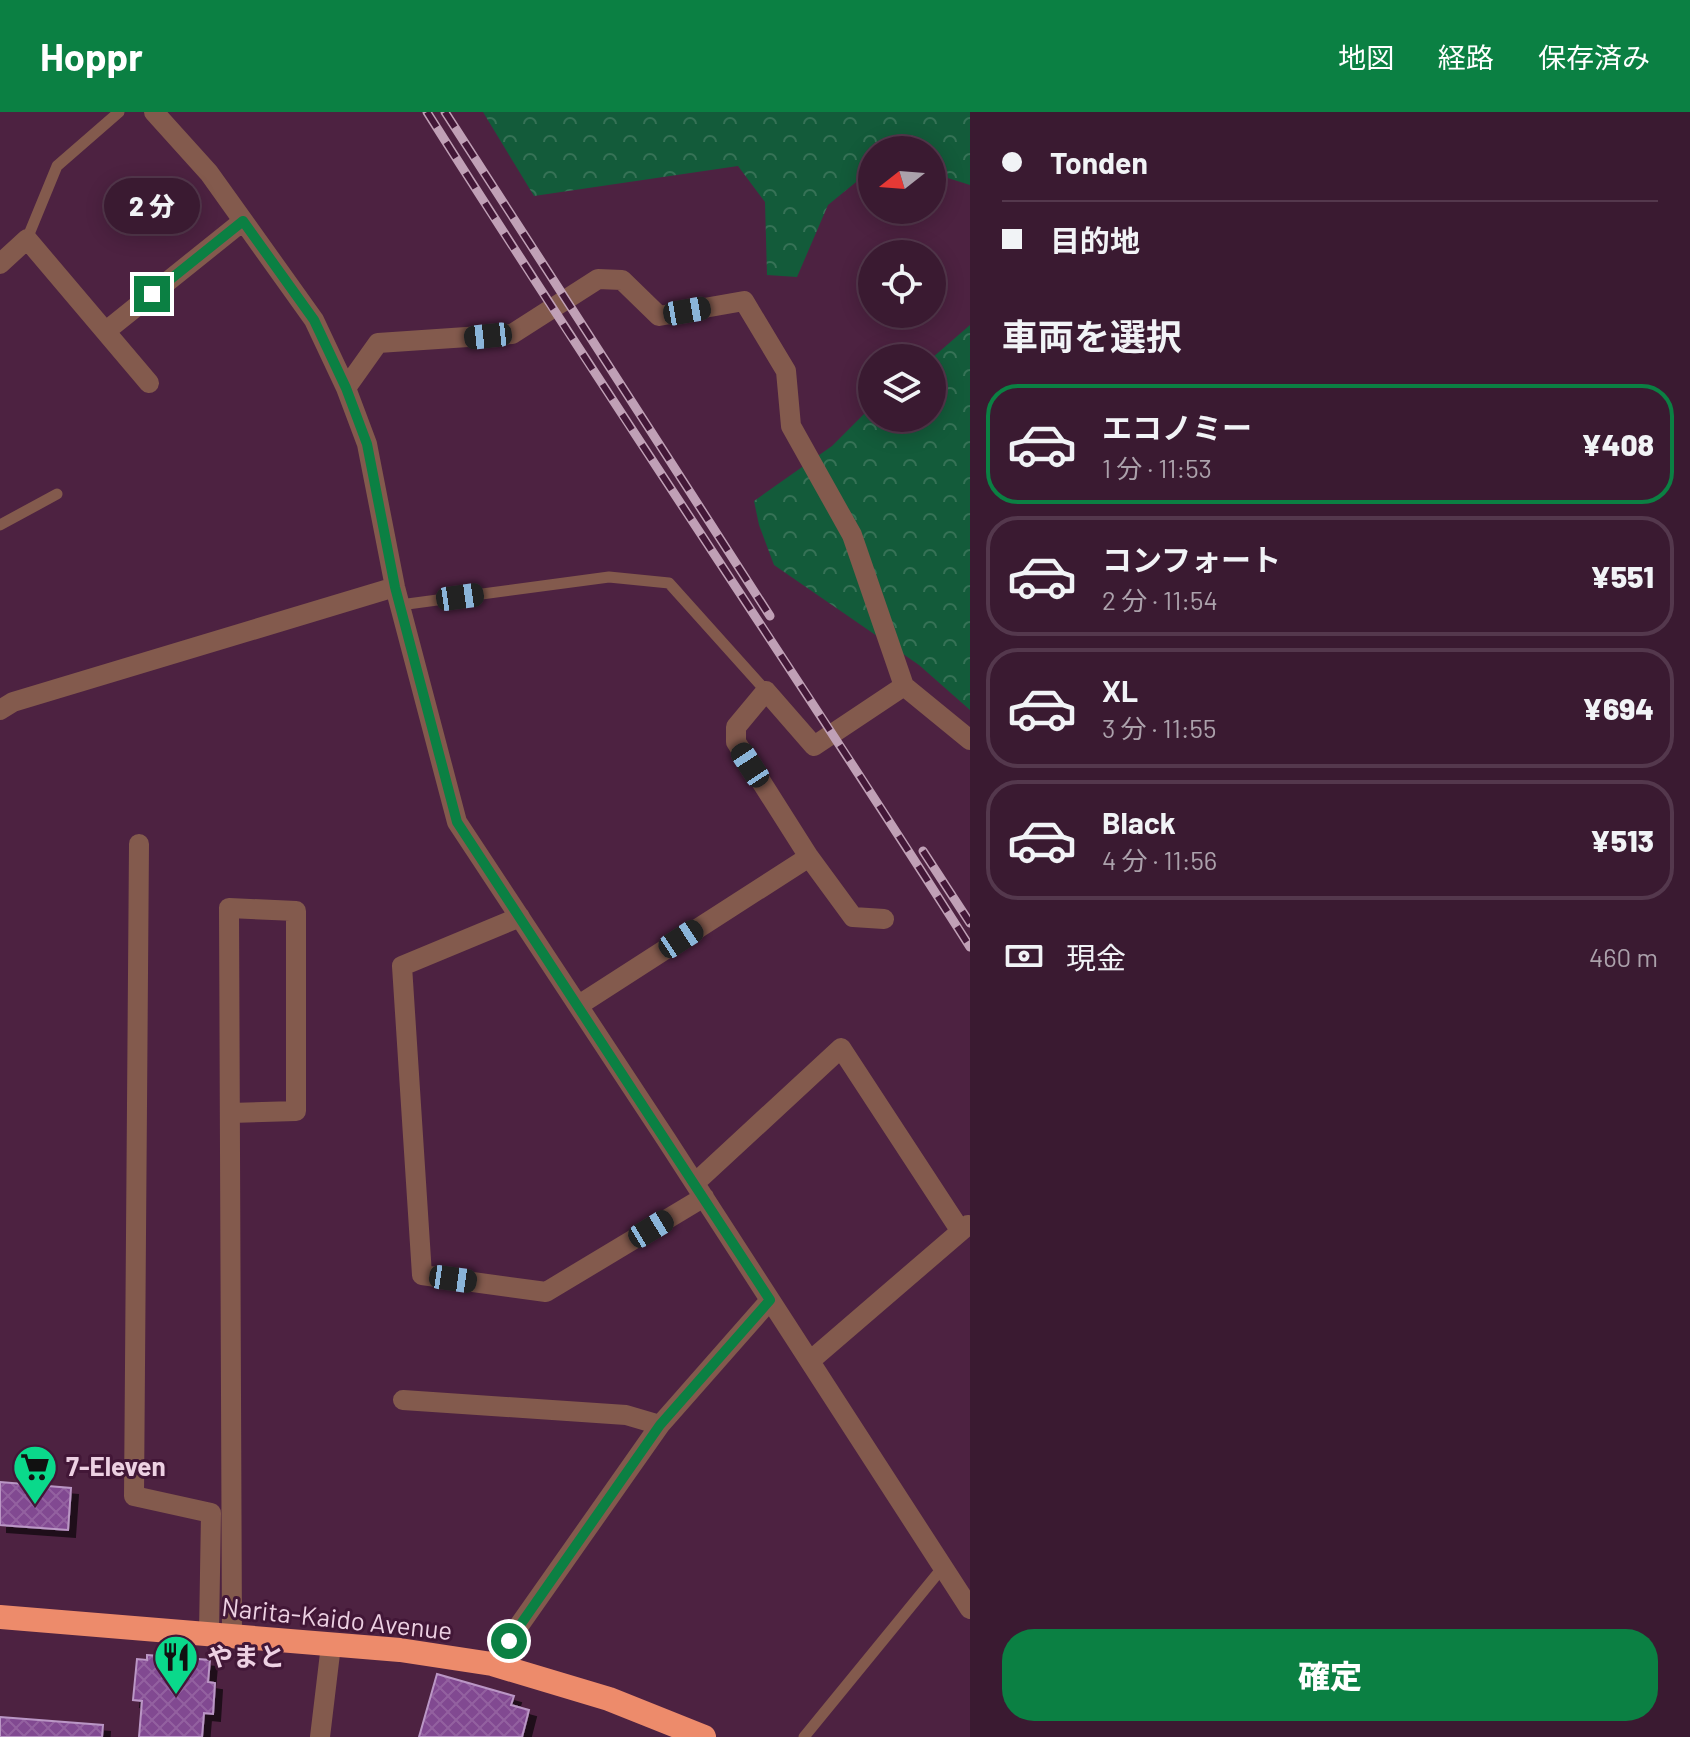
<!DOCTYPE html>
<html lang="ja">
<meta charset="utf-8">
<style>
body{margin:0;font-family:Barlow,"Noto Sans JP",sans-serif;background:#45273d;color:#f1f3f6;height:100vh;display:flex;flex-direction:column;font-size:30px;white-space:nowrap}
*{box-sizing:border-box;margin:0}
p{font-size:26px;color:#aba1ab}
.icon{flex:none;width:44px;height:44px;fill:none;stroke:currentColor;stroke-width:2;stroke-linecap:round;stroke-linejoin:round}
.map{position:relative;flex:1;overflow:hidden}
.details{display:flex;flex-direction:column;background:#3a1a31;width:720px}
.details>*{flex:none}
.guide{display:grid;align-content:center;height:176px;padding:0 32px;background:#3a1a31}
.needle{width:52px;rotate:253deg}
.tools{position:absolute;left:858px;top:24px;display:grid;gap:16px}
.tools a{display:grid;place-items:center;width:88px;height:88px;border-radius:50%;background:#3a1a31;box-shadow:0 4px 20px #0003,0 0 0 2px #54384d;font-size:40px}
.end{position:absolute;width:36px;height:36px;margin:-18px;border:10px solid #0b8043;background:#fff;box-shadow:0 0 0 4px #fff}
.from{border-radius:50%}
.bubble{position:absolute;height:56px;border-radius:28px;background:#3a1a31;box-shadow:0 4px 20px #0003,0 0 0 2px #54384d;font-size:26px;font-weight:800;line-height:56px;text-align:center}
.car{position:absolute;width:24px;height:48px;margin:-24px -12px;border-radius:10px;box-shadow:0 0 6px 2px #0007;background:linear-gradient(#222 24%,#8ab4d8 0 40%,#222 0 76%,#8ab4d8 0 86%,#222 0)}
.guide b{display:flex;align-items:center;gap:28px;height:76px;font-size:30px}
.guide b+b{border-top:2px solid #54384d}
.guide i{width:20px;height:20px;background:#f1f3f6}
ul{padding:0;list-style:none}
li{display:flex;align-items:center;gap:24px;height:120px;margin:0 16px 12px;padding:0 16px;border:4px solid #54384d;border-radius:32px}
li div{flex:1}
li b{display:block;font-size:30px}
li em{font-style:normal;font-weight:800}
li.active{border-color:#0b8043}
li>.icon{width:72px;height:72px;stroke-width:1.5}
h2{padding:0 32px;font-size:36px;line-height:96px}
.pay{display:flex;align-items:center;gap:20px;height:88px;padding:0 32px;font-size:30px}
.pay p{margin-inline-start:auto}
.primary-button{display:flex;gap:16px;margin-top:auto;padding:16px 32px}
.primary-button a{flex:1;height:92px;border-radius:32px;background:#0b8043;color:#fff;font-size:32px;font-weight:800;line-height:92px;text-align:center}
header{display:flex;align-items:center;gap:48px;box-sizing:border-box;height:112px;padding:0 40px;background:#0b8043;color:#fff}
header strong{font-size:38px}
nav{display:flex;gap:44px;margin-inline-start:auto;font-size:28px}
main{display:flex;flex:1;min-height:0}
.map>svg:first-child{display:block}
.forest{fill:url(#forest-crowns)}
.building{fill:url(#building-cross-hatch);stroke:#ba96c5;stroke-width:2;filter:url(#shadow)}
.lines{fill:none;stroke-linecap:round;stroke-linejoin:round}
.lane{stroke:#835a4d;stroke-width:11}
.street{stroke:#835a4d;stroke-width:20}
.highway{stroke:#ed8b6b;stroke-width:24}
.rail-casing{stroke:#c0a0b6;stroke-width:9}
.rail{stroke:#421737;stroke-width:6;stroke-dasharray:18;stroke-linecap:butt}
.route{stroke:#0b8043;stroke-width:10}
.labels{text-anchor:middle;stroke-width:6;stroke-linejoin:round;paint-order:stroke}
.poi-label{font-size:26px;font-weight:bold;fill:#edd1e3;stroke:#421737;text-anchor:start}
.street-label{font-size:26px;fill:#edd1e3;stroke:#421737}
</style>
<header>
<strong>Hoppr</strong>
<nav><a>地図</a><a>経路</a><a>保存済み</a></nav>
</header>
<main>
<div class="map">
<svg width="970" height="1625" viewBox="0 0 970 1625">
<defs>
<pattern id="forest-crowns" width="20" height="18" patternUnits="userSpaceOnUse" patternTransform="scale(2)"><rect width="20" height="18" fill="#135b3a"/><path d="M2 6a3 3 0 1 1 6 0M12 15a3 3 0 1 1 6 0" fill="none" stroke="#367256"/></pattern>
<pattern id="building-cross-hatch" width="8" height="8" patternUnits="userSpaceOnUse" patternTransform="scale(2)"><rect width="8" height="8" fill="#814891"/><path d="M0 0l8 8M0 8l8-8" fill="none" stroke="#9361a0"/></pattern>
<filter id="shadow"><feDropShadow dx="7" dy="7" stdDeviation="0" flood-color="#0009"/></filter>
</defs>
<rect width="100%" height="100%" fill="#4d2241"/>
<path class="forest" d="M 483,0 L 970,0 L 970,73 L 932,61 L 932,38 L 872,38 L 872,57 L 828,93 L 797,165 L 767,163 L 765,90 L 738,54 L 534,84 Z
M 970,213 L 970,598 L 919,553 L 774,453 L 759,413 L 754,389 L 832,334 L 872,294 L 872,306 L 932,306 L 932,246 Z"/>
<path class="building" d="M 0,1370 L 71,1376 L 68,1418 L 0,1413 Z
M 147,1543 L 210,1548 L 208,1570 L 215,1571 L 213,1602 L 204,1601 L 202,1625 L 139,1625 L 142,1589 L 133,1588 L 137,1547 L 147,1548 Z
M 437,1562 L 514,1584 L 511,1593 L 529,1598 L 522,1625 L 419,1625 Z
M 0,1605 L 103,1613 L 102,1625 L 0,1625 Z"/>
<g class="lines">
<path class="lane" d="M 27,127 L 57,54 L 119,0
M 0,413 L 57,382
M 400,493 L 609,465 L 669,471 L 766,579
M 804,1625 L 943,1455"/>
<path class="street" d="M 154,0 L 209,61 L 314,208 L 346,276 L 367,332 L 395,475 L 457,710 L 666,1027 L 970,1497
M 0,152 L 27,127 L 149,271
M 106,219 L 243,109
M 346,276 L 378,231 L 512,222 L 598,167 L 622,168 L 659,204 L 744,189 L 786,259 L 791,314 L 852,423 L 904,574 L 970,628
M 0,598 L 13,590 L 395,475
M 139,732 L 134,1384 L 211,1401 L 209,1521
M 520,805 L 402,854 L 422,1163 L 546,1180 L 704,1085
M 884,807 L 853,805 L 809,745 L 736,630 L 736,615 L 766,579 L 814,634 L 904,574
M 579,893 L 809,745
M 230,1001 L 296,999 L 296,799 L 229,796 L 232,1524
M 695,1071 L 841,936 L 960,1118
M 810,1249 L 968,1113
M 403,1288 L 626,1303 L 660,1313
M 492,1552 L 660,1313 L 770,1188
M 320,1625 L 331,1533"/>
<path class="highway" d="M 0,1505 L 400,1538 L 492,1552 L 609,1587 L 704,1625"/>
<g class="rail-casing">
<path id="rail" d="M 427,0 C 604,281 792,555 970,835
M 445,0 L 770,504
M 923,739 L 970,811"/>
</g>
<use href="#rail" class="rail"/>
</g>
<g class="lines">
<path class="route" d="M 152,182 L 243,109 L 314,208 L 346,276 L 367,332 L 395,475 L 457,710 L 770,1188 L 660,1313 L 509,1529"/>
</g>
<defs>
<g id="supermarket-pin" transform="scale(2.3)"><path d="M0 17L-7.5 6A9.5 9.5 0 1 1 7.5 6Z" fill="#0ad98b" stroke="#421737"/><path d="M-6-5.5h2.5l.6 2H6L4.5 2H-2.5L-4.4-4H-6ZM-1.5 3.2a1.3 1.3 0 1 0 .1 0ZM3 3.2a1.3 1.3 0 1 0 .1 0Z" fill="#111"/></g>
<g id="restaurant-pin" transform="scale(2.3)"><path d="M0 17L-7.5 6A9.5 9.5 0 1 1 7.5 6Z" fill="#0ad98b" stroke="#421737"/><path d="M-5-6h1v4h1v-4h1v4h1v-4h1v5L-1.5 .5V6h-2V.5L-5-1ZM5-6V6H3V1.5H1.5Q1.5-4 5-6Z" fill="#111"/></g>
</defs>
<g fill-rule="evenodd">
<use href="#supermarket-pin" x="35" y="1355"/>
<use href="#restaurant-pin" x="176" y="1545"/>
</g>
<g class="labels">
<g class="poi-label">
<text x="66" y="1364">7-Eleven</text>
<text x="207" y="1554">やまと</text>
</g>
<g class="street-label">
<text transform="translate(337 1507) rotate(6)" y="9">Narita-Kaido Avenue</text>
</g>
</g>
</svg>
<div class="tools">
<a><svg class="needle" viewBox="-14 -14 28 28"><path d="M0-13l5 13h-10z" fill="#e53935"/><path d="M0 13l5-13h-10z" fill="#aba1ab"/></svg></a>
<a><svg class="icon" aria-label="locate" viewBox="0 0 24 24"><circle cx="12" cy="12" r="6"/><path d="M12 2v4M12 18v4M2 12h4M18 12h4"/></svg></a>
<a><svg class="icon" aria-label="layers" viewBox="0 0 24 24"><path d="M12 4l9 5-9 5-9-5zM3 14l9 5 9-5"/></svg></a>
</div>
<i class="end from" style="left:509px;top:1529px"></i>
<i class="end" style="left:152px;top:182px"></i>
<div class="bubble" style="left:104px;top:66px;width:96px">2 分</div>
<i class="car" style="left:687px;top:199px;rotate:80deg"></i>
<i class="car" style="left:488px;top:224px;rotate:264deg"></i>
<i class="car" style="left:460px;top:485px;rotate:82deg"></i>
<i class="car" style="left:750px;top:653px;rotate:327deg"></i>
<i class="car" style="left:681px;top:827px;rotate:57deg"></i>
<i class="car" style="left:651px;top:1117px;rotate:59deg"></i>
<i class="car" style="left:453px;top:1167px;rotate:98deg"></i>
</div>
<section class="details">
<div class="guide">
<b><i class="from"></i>Tonden</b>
<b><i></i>目的地</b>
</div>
<h2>車両を選択</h2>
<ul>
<li class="active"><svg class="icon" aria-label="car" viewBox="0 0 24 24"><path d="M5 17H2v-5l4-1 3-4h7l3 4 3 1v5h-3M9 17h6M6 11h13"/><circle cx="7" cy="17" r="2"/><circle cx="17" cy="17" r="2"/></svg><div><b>エコノミー</b><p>1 分 · 11:53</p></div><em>¥408</em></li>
<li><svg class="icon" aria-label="car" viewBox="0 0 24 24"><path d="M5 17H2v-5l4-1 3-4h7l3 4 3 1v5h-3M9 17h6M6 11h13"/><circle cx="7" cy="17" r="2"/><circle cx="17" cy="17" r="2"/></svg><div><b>コンフォート</b><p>2 分 · 11:54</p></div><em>¥551</em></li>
<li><svg class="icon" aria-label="car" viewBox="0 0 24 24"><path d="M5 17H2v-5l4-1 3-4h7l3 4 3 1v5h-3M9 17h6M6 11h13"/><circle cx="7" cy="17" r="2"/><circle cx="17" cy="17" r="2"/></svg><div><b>XL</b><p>3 分 · 11:55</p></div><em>¥694</em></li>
<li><svg class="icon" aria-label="car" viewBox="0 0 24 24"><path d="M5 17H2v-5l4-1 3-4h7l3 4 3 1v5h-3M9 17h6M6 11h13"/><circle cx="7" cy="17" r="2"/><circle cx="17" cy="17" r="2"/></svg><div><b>Black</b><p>4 分 · 11:56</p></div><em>¥513</em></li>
</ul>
<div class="pay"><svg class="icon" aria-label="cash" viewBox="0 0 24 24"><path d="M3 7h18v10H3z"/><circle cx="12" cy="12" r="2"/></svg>現金<p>460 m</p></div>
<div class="primary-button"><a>確定</a></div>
</section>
</main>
